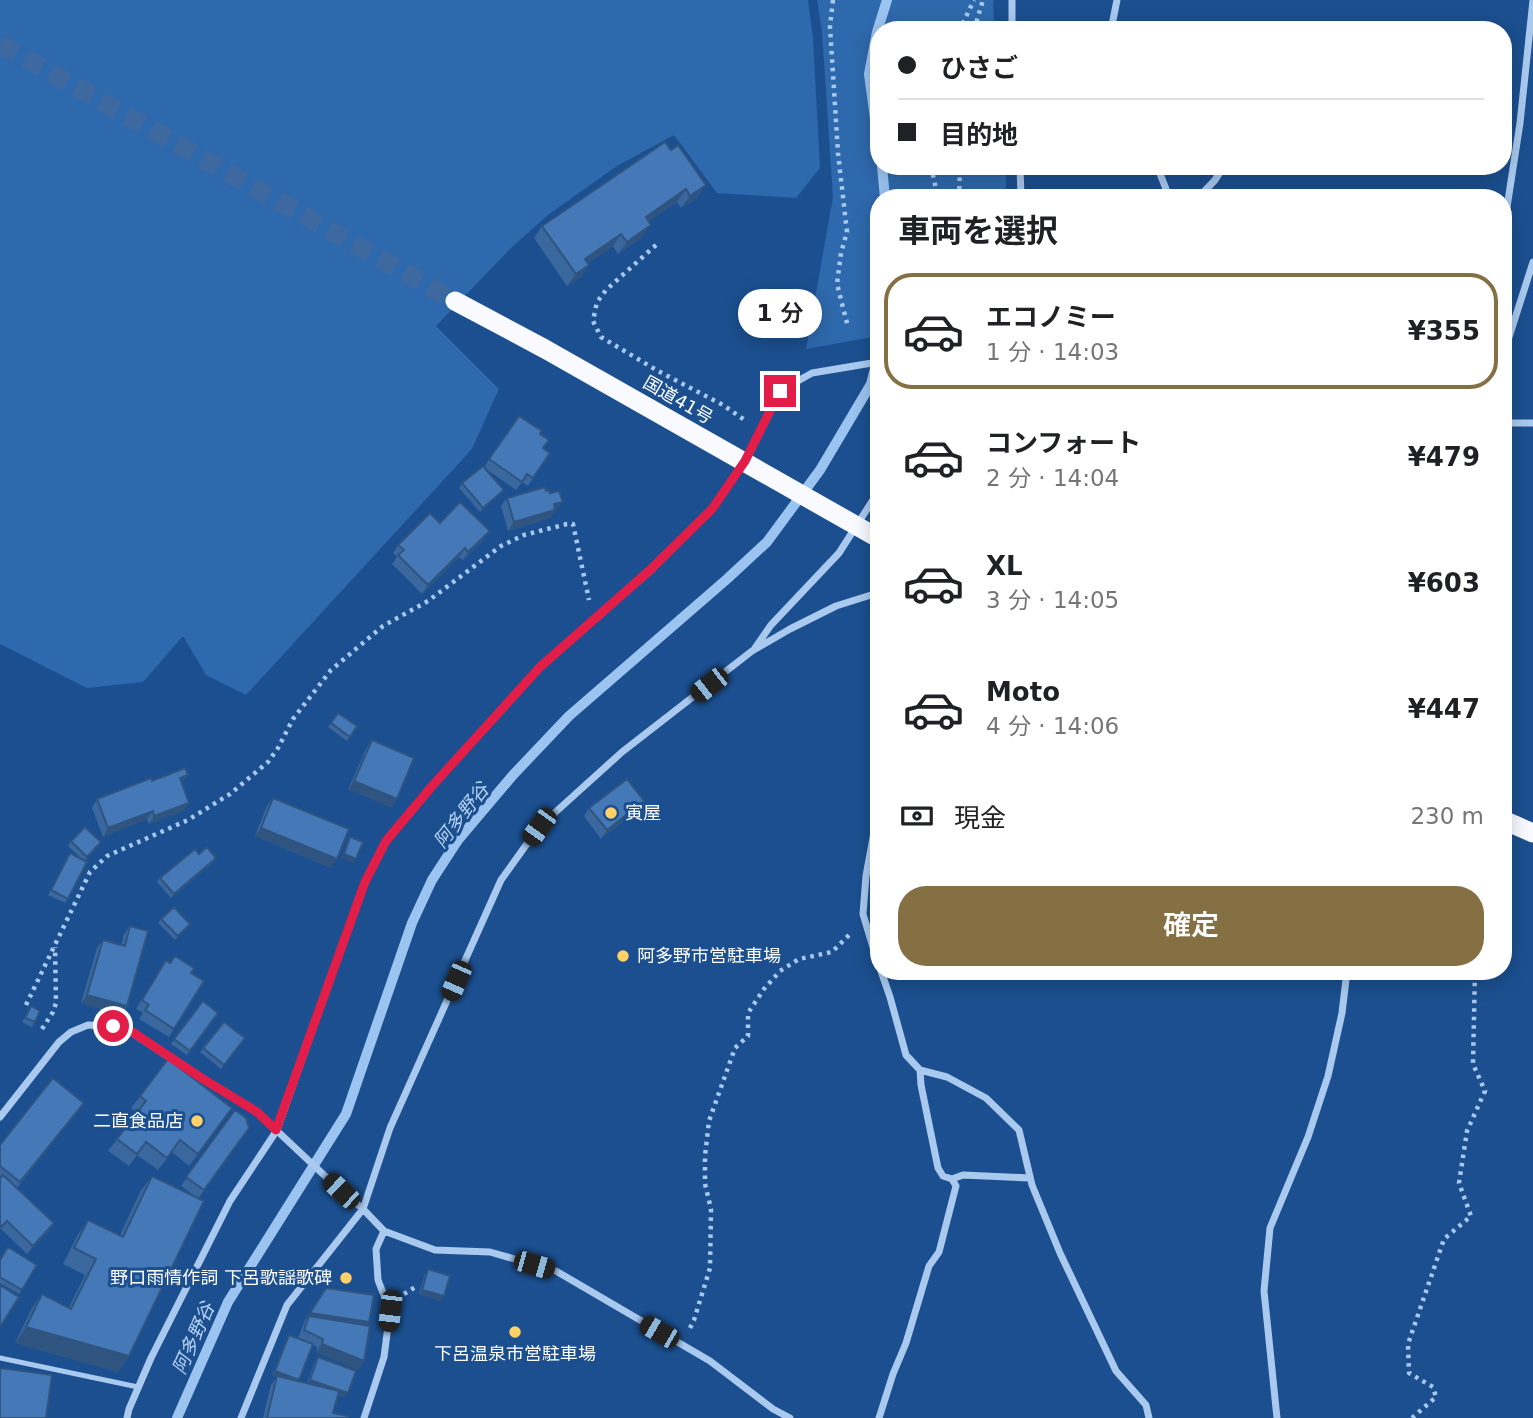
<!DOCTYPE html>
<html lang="ja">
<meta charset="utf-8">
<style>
body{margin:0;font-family:"DejaVu Sans","Noto Sans JP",sans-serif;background:#f2f2f2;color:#202124;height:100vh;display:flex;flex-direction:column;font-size:26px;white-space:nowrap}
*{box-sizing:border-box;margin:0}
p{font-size:23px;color:#757577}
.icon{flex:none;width:38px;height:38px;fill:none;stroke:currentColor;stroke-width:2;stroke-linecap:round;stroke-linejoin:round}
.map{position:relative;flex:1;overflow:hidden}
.side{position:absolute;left:870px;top:189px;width:642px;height:791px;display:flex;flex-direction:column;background:#fff;border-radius:28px;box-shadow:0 4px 18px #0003}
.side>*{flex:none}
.banner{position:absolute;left:870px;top:21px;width:642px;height:154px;border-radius:28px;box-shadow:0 4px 18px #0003;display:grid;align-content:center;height:154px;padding:0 28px;background:#fff}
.end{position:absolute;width:32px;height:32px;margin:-16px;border:9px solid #e11d48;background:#fff;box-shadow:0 0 0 4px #fff}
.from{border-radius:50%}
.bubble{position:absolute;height:49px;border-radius:24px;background:#fff;box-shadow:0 4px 18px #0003;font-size:23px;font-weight:600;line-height:49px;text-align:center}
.car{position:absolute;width:21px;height:42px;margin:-21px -10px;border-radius:9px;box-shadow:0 0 5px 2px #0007;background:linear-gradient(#222 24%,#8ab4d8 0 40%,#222 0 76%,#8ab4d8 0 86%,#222 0)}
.banner b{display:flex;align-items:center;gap:24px;height:66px;font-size:26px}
.banner b+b{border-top:2px solid #e0e0e0}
.banner i{width:18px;height:18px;background:#202124}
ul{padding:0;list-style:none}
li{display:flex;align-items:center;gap:21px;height:116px;margin:0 14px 10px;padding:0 14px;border:4px solid transparent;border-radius:28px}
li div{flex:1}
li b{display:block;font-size:26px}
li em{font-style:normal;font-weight:600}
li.selected{border-color:#847042}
li>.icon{width:63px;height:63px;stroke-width:1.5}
h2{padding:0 28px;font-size:32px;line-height:84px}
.pay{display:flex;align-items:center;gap:18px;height:77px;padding:0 28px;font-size:26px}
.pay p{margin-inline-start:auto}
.primary-button{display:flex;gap:14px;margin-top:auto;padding:14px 28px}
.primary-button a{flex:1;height:80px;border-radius:28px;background:#847042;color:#fff;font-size:28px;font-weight:600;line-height:80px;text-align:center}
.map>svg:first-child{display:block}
.green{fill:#2e69ad}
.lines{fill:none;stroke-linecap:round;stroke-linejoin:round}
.stream{stroke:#9cc4f0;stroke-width:10}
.trunk-tunnel{stroke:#3d69a0;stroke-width:19;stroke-dasharray:19 10;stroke-linecap:butt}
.path{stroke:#a9c9ee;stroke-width:4.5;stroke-dasharray:3.5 5;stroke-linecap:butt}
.service{stroke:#a9c9ee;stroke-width:5}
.minor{stroke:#a9c9ee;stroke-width:7}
.trunk{stroke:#f8faff;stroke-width:19}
.wall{fill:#3a679d}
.shaded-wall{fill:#305480}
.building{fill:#4478b7;stroke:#305480;stroke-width:2}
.route{stroke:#e11d48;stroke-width:9}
.poi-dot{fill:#ffd166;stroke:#1b4f8f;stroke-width:2.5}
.labels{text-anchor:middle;stroke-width:6;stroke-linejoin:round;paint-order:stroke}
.street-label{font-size:18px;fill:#fff;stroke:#1b4f8f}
.poi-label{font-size:18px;fill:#fff;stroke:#1b4f8f;text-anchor:start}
.water-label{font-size:19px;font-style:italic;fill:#b5d3f5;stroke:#1b4f8f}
</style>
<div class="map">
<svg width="1533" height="1418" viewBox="0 0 1533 1418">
<rect width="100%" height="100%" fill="#1b4f8f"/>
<path class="green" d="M 0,0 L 808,0 L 813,38 L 820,168 L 796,198 L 717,193 L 674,135 L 617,166 L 548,215 L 512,247 L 436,326 L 499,389 L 472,449 L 246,695 L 206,675 L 183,636 L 143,682 L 87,688 L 0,644 Z
M 817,0 L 994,0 L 993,4 L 995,30 L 878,30 L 878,166 L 1006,166 L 1006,198 L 878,198 L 878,336 L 806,349 L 833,197 L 822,32 Z"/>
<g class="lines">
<path class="stream" d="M 878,141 L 869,74 L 877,32 L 887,0
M 882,166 L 885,198
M 177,1418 L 228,1302 L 346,1114 L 412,923 L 432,880 L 458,840 L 513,775 L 569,716 L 727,579 L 767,542 L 820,470 L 871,384 L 878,357"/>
<path class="trunk-tunnel" d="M 0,44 L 455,301"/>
<path class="path" d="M 833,0 L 830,27 L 838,153 L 847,232 L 841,253 L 837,284 L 848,327
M 962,25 L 971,30
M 957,30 L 962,25 L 974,0
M 974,30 L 983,0
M 931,166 L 938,198
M 959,198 L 960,166
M 656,245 L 606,290 L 597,302 L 593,321 L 601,337 L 658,371 L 723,405 L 746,421
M 26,1005 L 90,872 L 107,856 L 188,820 L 230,794 L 268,762 L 278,748 L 293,719 L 331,670 L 383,626 L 428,601 L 501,546 L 524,535 L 567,524 L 573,524 L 589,600
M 42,1029 L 53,1012 L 56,1003 L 55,947
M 404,1294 L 417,1286
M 690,1328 L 694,1320 L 710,1268 L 711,1209 L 705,1184 L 705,1156 L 709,1121 L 735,1048 L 748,1036 L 748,1013 L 764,989 L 780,971 L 799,959 L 832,952 L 849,935
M 1412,1418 L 1436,1397 L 1433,1387 L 1409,1373 L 1408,1344 L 1444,1239 L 1471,1216 L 1459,1183 L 1467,1131 L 1485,1091 L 1473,1064 L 1475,971"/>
<path class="service" d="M 0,1358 L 138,1387"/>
<path class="minor" d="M 1012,0 L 1012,30
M 1111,30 L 1117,0
M 1020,166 L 1021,198
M 1157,166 L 1166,189 L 1166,198
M 1198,198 L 1215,180 L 1224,166
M 1503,233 L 1520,123 L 1533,0
M 1503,356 L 1533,262
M 1503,423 L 1533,423
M 755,648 L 771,625 L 839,553 L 878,492
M 878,736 L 875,767 L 877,816 L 866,876 L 863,914 L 878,964
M 881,971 L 890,997 L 906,1055 L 920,1070 L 947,1077 L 986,1098 L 1019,1130 L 1032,1185 L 1060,1253 L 1116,1371 L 1146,1405 L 1149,1418
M 920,1070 L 921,1085 L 938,1168 L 943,1176 L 952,1179 L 963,1175 L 1030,1178
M 0,1117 L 59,1042 L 71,1032 L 88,1025 L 113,1026 L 131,1032 L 199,1077 L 257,1112 L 341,1191 L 363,1209 L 384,1231 L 435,1250 L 490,1252 L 556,1271 L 710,1361 L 773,1409 L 790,1418
M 127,1418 L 129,1409 L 151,1358 L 230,1201 L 277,1130 L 365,882 L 386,841 L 433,785 L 540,667 L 650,571 L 712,509 L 745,461 L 780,391 L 812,373 L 878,362
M 241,1418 L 287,1305 L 363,1209 L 390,1128 L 501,880 L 539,827 L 622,752 L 752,651 L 790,629 L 836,606 L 871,595 L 878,595
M 364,1418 L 384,1357 L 390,1311 L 378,1280 L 376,1249 L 384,1231
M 879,1418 L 893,1374 L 906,1343 L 929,1266 L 939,1252 L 956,1186 L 952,1179
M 1277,1418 L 1264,1291 L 1270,1228 L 1308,1137 L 1328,1076 L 1342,1013 L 1347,971"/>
<path class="trunk" d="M 455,301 L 545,349 L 878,538
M 1503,820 L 1533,833"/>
</g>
<path class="wall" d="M 665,142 L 697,198 L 681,208 L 677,202 L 649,221 L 642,237 L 618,254 L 613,246 L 588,263 L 589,265 L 581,277 L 567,286 L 534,238 L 542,226 Z
M 519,416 L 543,448 L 550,453 L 528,486 L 522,482 L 516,490 L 486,469 L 504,490 L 501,494 L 480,512 L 459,488 L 462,483 L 484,467 Z
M 546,491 L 550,493 L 557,510 L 555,511 L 550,518 L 508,531 L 501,506 L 507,498 Z
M 484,539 L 463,560 L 459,557 L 422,594 L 392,564 L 397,557 L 393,553 L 398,545 Z
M 338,713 L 357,726 L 347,741 L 328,727 Z
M 372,740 L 397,799 L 391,807 L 348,789 L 366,749 Z
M 152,781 L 182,783 L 183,811 L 149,824 L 147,819 L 103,837 L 92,808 L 97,799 Z
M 273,798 L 331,868 L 255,836 L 267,806 Z
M 644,801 L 639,809 L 601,839 L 584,816 L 589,808 Z
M 71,841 L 101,842 L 85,861 L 65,903 L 48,895 L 70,853 L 83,860 L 68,846 Z
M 199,854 L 214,862 L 171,898 L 157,882 L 160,878 Z
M 161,919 L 190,924 L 175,940 L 158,923 Z
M 130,926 L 127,1006 L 121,1015 L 81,1003 L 97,948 L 103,940 L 121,945 L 124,934 Z
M 166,960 L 191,973 L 174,1029 L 169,1037 L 139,1019 L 143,1013 L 136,1009 Z
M 203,1001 L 218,1013 L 187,1055 L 171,1044 Z
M 31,1006 L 35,1022 L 32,1027 L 22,1022 Z
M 224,1022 L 245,1038 L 221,1069 L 200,1052 Z
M 140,1096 L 224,1120 L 189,1166 L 172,1152 L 158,1170 L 137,1155 L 129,1166 L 108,1151 L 137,1113 L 131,1108 Z
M 84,1103 L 17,1188 L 54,1223 L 49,1231 L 27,1254 L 1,1229 L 0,1230 L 0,1145 Z
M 235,1110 L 249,1128 L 198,1199 L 129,1356 L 118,1372 L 15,1343 L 31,1310 L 42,1294 L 69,1307 L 85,1275 L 63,1264 L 77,1236 L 88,1220 L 120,1235 L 140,1192 L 152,1176 L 198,1198 L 181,1186 Z
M 0,1259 L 22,1290 L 19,1294 L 0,1283 Z
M 428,1269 L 441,1301 L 419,1294 L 425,1274 Z
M 326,1288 L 367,1325 L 358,1370 L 316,1352 L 317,1347 L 312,1345 L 298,1381 L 307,1383 L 315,1361 L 318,1357 L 345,1397 L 338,1395 L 333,1413 L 348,1418 L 263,1418 L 271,1385 L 277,1377 L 272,1375 L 287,1339 L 289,1335 L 298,1338 L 303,1325 L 305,1321 L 304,1321 Z"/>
<path class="shaded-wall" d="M 706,185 L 697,198 L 681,208 L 690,196 Z
M 686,189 L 677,202 L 637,229 L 646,217 Z
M 651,225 L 642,237 L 618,254 L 627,242 Z
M 621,234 L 613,246 L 576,271 L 585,259 Z
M 589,265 L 581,277 L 567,286 L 576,274 Z
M 504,490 L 501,494 L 480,512 L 483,508 Z
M 563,502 L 550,518 L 508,531 L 514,522 L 554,504 Z
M 490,531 L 484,539 L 463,560 L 468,552 Z
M 465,548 L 459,557 L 422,594 L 428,585 Z
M 188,775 L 182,783 L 180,778 Z
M 354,781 L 397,799 L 391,807 L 348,789 Z
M 644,801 L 639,809 L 601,839 L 607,830 Z
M 189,803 L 183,811 L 149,824 L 154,816 Z
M 153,811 L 147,819 L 103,837 L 108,828 Z
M 261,828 L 337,859 L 331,868 L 255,836 Z
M 344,854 L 356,859 L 353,863 L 341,858 Z
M 216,858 L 214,862 L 171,898 L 174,894 Z
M 87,995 L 127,1006 L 121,1015 L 81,1003 Z
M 54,1223 L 49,1231 L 27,1254 L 33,1246 Z
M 422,1290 L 444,1296 L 441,1301 L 419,1294 Z
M 310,1313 L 369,1322 L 364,1330 L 309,1316 L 305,1321 L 304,1321 Z
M 26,1327 L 129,1356 L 118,1372 L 15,1343 Z
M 322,1344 L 364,1361 L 358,1370 L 316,1352 Z
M 275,1371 L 299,1380 L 296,1384 L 272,1375 Z
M 310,1380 L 348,1393 L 345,1397 L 307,1384 Z"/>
<path class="building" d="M 665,142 L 671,150 L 678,145 L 706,185 L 690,196 L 686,189 L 646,217 L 651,225 L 627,242 L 621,234 L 585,259 L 589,265 L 576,274 L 542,226 Z
M 519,416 L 542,431 L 540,434 L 549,440 L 543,448 L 550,453 L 533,478 L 527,474 L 522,482 L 489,459 Z
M 483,466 L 504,490 L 483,508 L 462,483 Z
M 545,487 L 546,491 L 549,490 L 550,493 L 559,491 L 563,502 L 554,504 L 555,510 L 514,522 L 507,498 Z
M 460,502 L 490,531 L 468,552 L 465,548 L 428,585 L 398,555 L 404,550 L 398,545 L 430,513 L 440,523 Z
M 338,713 L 357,726 L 350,737 L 331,723 Z
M 372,740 L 414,758 L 397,799 L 354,781 Z
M 185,768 L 188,775 L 180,778 L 189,803 L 154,816 L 153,811 L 108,828 L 97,799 L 151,778 L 152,781 Z
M 627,779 L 644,801 L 607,830 L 589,808 Z
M 273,798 L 349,829 L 337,859 L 261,828 Z
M 85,827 L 101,842 L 87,857 L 71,841 Z
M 350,837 L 363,842 L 356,859 L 344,854 Z
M 207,847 L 216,858 L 174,894 L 160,878 L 195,849 L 199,854 Z
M 70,853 L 87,862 L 68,899 L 51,890 Z
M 174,907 L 190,924 L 178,936 L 161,919 Z
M 130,926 L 148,931 L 127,1006 L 87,995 L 103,940 L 125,946 Z
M 175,956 L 194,968 L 191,973 L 204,981 L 174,1029 L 145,1010 L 149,1005 L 142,1000 L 166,960 L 170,963 Z
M 203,1001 L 218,1013 L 190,1051 L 174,1039 Z
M 31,1006 L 40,1011 L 35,1022 L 25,1018 Z
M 224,1022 L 245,1038 L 224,1065 L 203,1048 Z
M 168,1059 L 232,1108 L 198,1154 L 180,1140 L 167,1158 L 146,1142 L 137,1154 L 117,1139 L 146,1101 L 140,1096 Z
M 53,1078 L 84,1103 L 20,1182 L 0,1166 L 0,1145 Z
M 235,1110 L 246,1118 L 249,1128 L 204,1190 L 186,1177 Z
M 3,1175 L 54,1223 L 33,1246 L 7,1221 L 0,1228 L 0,1178 Z
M 152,1176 L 204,1201 L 129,1356 L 26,1327 L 42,1294 L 71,1309 L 96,1259 L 74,1248 L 88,1220 L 123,1237 Z
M 8,1247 L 37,1265 L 22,1290 L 0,1277 L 0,1260 Z
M 428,1269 L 450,1276 L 444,1296 L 422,1290 Z
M 0,1285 L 19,1297 L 0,1327 Z
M 326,1288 L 374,1295 L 369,1322 L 310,1313 Z
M 309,1316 L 370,1326 L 364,1361 L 322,1344 L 323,1339 L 304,1330 Z
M 289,1335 L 313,1344 L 299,1380 L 275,1371 Z
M 318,1357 L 356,1371 L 348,1393 L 310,1380 Z
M 0,1368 L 52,1375 L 46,1418 L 0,1418 Z
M 277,1376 L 339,1391 L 333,1413 L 348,1416 L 348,1418 L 267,1418 Z"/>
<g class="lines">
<path class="route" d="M 113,1026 L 131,1031 L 200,1077 L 257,1112 L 276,1130 L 365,882 L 386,841 L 433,785 L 540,667 L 650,570 L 712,509 L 745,461 L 780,391"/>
</g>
<g class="poi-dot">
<circle cx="611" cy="813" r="7"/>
<circle cx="623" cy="956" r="7"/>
<circle cx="197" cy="1121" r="7"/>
<circle cx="346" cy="1278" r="7"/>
<circle cx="515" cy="1332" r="7"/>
</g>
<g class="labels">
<g class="street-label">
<text transform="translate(678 400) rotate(30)" y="6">国道41号</text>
</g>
<g class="poi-label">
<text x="625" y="819">寅屋</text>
<text x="637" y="962">阿多野市営駐車場</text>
<text x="183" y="1127" text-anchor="end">二直食品店</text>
<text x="332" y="1284" text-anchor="end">野口雨情作詞 下呂歌謡歌碑</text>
<text x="515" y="1360" text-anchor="middle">下呂温泉市営駐車場</text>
</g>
<g class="water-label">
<text transform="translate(461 815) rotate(-52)" y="7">阿多野谷</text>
<text transform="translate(193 1338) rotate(-66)" y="7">阿多野谷</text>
</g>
</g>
</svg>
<i class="end from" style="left:113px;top:1026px"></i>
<i class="end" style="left:780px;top:391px"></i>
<div class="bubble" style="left:738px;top:289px;width:84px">1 分</div>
<i class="car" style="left:709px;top:685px;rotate:232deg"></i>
<i class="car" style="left:539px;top:827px;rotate:216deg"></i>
<i class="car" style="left:456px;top:981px;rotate:204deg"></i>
<i class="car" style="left:341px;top:1191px;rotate:313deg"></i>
<i class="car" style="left:534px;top:1265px;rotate:106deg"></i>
<i class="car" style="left:390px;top:1311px;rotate:187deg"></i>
<i class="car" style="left:659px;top:1332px;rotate:300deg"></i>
<div class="banner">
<b><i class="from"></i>ひさご</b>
<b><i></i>目的地</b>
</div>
<section class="side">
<h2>車両を選択</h2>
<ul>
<li class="selected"><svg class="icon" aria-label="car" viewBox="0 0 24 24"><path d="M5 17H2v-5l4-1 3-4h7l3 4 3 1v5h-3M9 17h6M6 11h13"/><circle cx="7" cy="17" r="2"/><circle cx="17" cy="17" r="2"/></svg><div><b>エコノミー</b><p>1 分 · 14:03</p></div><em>¥355</em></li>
<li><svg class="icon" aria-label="car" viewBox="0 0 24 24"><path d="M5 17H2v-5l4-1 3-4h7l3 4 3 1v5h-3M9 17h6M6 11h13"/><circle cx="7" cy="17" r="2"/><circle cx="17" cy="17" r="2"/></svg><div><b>コンフォート</b><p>2 分 · 14:04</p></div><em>¥479</em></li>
<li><svg class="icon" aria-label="car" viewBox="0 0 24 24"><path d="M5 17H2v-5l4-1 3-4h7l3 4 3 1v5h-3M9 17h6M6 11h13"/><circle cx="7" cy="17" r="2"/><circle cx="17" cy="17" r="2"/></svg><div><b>XL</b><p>3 分 · 14:05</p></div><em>¥603</em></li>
<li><svg class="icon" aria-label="car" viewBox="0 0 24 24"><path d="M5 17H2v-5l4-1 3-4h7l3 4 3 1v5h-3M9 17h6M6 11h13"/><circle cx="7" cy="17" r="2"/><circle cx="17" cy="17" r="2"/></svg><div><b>Moto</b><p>4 分 · 14:06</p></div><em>¥447</em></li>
</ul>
<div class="pay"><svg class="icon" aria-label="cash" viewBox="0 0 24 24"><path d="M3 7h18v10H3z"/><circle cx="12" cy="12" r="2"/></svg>現金<p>230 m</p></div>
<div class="primary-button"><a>確定</a></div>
</section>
</div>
